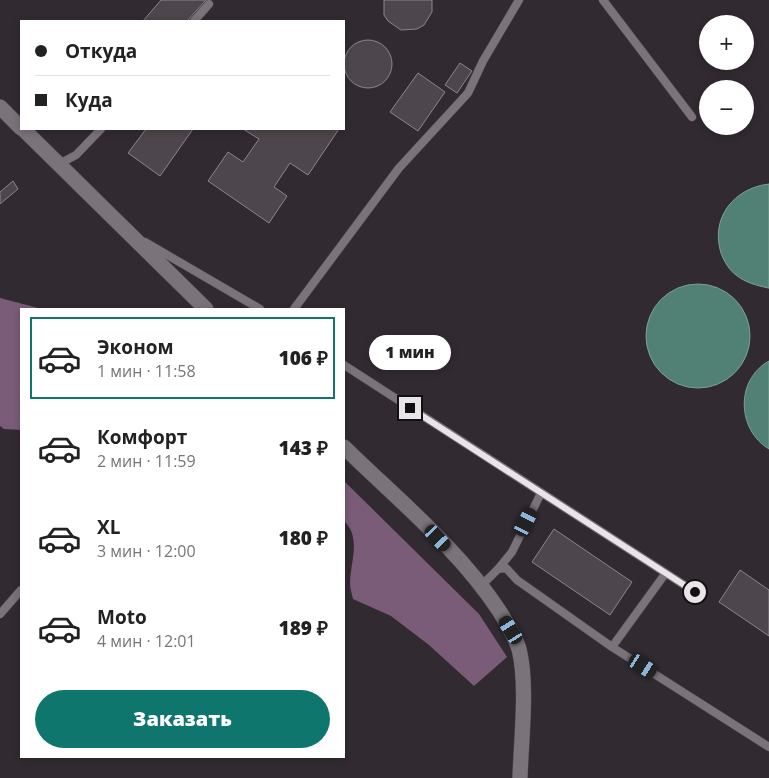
<!DOCTYPE html>
<html lang="ru">
<meta charset="utf-8">
<style>
body{margin:0;font-family:"Open Sans",sans-serif;background:#f2f2f2;color:#222;height:100vh;display:flex;flex-direction:column;font-size:19px;white-space:nowrap}
*{box-sizing:border-box;margin:0}
p{font-size:16px;color:#767676}
.icon{flex:none;width:28px;height:28px;fill:none;stroke:currentColor;stroke-width:2;stroke-linecap:round;stroke-linejoin:round}
.map{position:relative;flex:1;overflow:hidden}
.sheet{position:absolute;left:20px;top:308px;width:325px;height:450px;display:flex;flex-direction:column;background:#fff;border-radius:0px;box-shadow:0 2px 8px #0003}
.sheet>*{flex:none}
.hud{position:absolute;left:20px;top:20px;width:325px;height:110px;border-radius:0px;box-shadow:0 2px 8px #0003;display:grid;align-content:center;height:110px;padding:0 15px;background:#fff}
.buttons{position:absolute;left:699px;top:15px;display:grid;gap:10px}
.buttons a{display:grid;place-items:center;width:55px;height:55px;border-radius:50%;background:#fff;box-shadow:0 2px 8px #0003;font-size:25px}
.end{position:absolute;width:22px;height:22px;margin:-11px;border:6px solid #e8e4e8;background:#111;box-shadow:0 0 0 2px #111}
.from{border-radius:50%}
.bubble{position:absolute;height:35px;border-radius:18px;background:#fff;box-shadow:0 2px 8px #0003;font-size:16px;font-weight:800;line-height:35px;text-align:center}
.car{position:absolute;width:15px;height:30px;margin:-15px -8px;border-radius:6px;box-shadow:0 0 4px 1px #0007;background:linear-gradient(#222 24%,#8ab4d8 0 40%,#222 0 76%,#8ab4d8 0 86%,#222 0)}
.hud b{display:flex;align-items:center;gap:18px;height:48px;font-size:19px}
.hud b+b{border-top:1px solid #e0e0e0}
.hud i{width:12px;height:12px;background:#222}
ul{padding:9px 0 0;list-style:none}
li{display:flex;align-items:center;gap:15px;height:82px;margin:0 10px 8px;padding:0 5px;border:2px solid transparent;border-radius:0px}
li div{flex:1}
li b{display:block;font-size:19px}
li em{font-style:normal;font-weight:800}
li.active{border-color:#0f766e}
li>.icon{width:45px;height:45px;stroke-width:1.5}
.button{display:flex;gap:10px;margin-top:auto;padding:10px 15px}
.button a{flex:1;height:58px;border-radius:30px;background:#0f766e;color:#fff;font-size:20px;font-weight:800;line-height:58px;text-align:center}
.map>svg:first-child{display:block}
.forest{fill:#7a5c79}
.water{fill:#508174;stroke:#7e9f97}
.building{fill:#4d464c;stroke:#8c858c}
.lines{fill:none;stroke-linecap:round;stroke-linejoin:round}
.lane-casing{stroke:#4b464b;stroke-width:9}
.street-casing{stroke:#4b464b;stroke-width:16}
.lane{stroke:#7a7379;stroke-width:8}
.street{stroke:#7a7379;stroke-width:15}
.route{stroke:#e8e4e8;stroke-width:6}
</style>
<div class="map">
<svg width="769" height="778" viewBox="0 0 769 778">
<rect width="100%" height="100%" fill="#312b31"/>
<path class="forest" d="M 0,298 L 42,309 L 21,309 L 21,430 L 4,429 L 0,426 Z
M 344,481 L 479,614 L 507,657 L 474,686 L 429,645 L 391,616 L 353,599 C 352,594 350,589 350,584 C 350,562 362,538 344,521 Z"/>
<path class="water" d="M 769,184 L 769,288 L 768,288 C 756,285 746,283 736,275 C 729,270 724,261 721,253 C 710,218 734,188 769,184 Z
M646 336a52 52 0 1 1 104 0a52 52 0 1 1-104 0Z
M 769,361 L 769,449 C 737,430 735,380 769,361 Z"/>
<path class="building" d="M 161,0 L 206,0 L 187,21 L 143,21 Z
M 384,0 L 432,0 L 432,12 L 424,25 L 417,29 L 401,30 L 388,21 L 384,15 Z
M344 64a24 24 0 1 1 48 0a24 24 0 1 1-48 0Z
M 460,63 L 472,71 L 457,93 L 445,85 Z
M 418,73 L 445,92 L 418,131 L 390,112 Z
M 146,129 L 193,129 L 160,176 L 128,153 Z
M 243,129 L 339,129 L 308,175 L 290,163 L 274,187 L 287,196 L 269,223 L 208,181 L 228,152 L 243,162 L 259,139 Z
M 13,181 L 18,189 L 0,204 L 0,192 Z
M 554,529 L 632,582 L 610,615 L 532,562 Z
M 740,570 L 769,590 L 769,636 L 719,602 Z"/>
<g class="lines">
<g class="lane-casing">
<path id="lane" d="M 603,0 L 692,117
M 194,21 L 209,4
M 59,164 L 76,155 L 101,129
M 145,242 L 260,309
M 294,309 L 399,168 L 468,93 L 483,61 L 519,0
M 344,365 L 695,592
M 498,569 L 512,552 L 541,493
M 482,585 L 498,569 L 506,568 L 517,580 L 612,647 L 769,747
M 0,614 L 21,590
M 612,647 L 665,574"/>
</g>
<g class="street-casing">
<path id="street" d="M 0,107 L 21,128
M 23,129 L 206,309
M 344,447 C 397,499 459,549 500,612 C 507,624 515,636 519,649 C 528,684 521,741 520,778"/>
</g>
<use href="#lane" class="lane"/>
<use href="#street" class="street"/>
</g>
<g class="lines">
<path class="route" d="M 410,408 L 695,592"/>
</g>
</svg>
<div class="buttons">
<a>+</a>
<a>−</a>
</div>
<i class="end from" style="left:695px;top:592px"></i>
<i class="end" style="left:410px;top:408px"></i>
<div class="bubble" style="left:369px;top:335px;width:82px">1 мин</div>
<i class="car" style="left:526px;top:522px;rotate:27deg"></i>
<i class="car" style="left:438px;top:538px;rotate:137deg"></i>
<i class="car" style="left:511px;top:630px;rotate:328deg"></i>
<i class="car" style="left:643px;top:666px;rotate:123deg"></i>
<div class="hud">
<b><i class="from"></i>Откуда</b>
<b><i></i>Куда</b>
</div>
<section class="sheet">
<ul>
<li class="active"><svg class="icon" aria-label="car" viewBox="0 0 24 24"><path d="M5 17H2v-5l4-1 3-4h7l3 4 3 1v5h-3M9 17h6M6 11h13"/><circle cx="7" cy="17" r="2"/><circle cx="17" cy="17" r="2"/></svg><div><b>Эконом</b><p>1 мин · 11:58</p></div><em>106 ₽</em></li>
<li><svg class="icon" aria-label="car" viewBox="0 0 24 24"><path d="M5 17H2v-5l4-1 3-4h7l3 4 3 1v5h-3M9 17h6M6 11h13"/><circle cx="7" cy="17" r="2"/><circle cx="17" cy="17" r="2"/></svg><div><b>Комфорт</b><p>2 мин · 11:59</p></div><em>143 ₽</em></li>
<li><svg class="icon" aria-label="car" viewBox="0 0 24 24"><path d="M5 17H2v-5l4-1 3-4h7l3 4 3 1v5h-3M9 17h6M6 11h13"/><circle cx="7" cy="17" r="2"/><circle cx="17" cy="17" r="2"/></svg><div><b>XL</b><p>3 мин · 12:00</p></div><em>180 ₽</em></li>
<li><svg class="icon" aria-label="car" viewBox="0 0 24 24"><path d="M5 17H2v-5l4-1 3-4h7l3 4 3 1v5h-3M9 17h6M6 11h13"/><circle cx="7" cy="17" r="2"/><circle cx="17" cy="17" r="2"/></svg><div><b>Moto</b><p>4 мин · 12:01</p></div><em>189 ₽</em></li>
</ul>
<div class="button"><a>Заказать</a></div>
</section>
</div>
